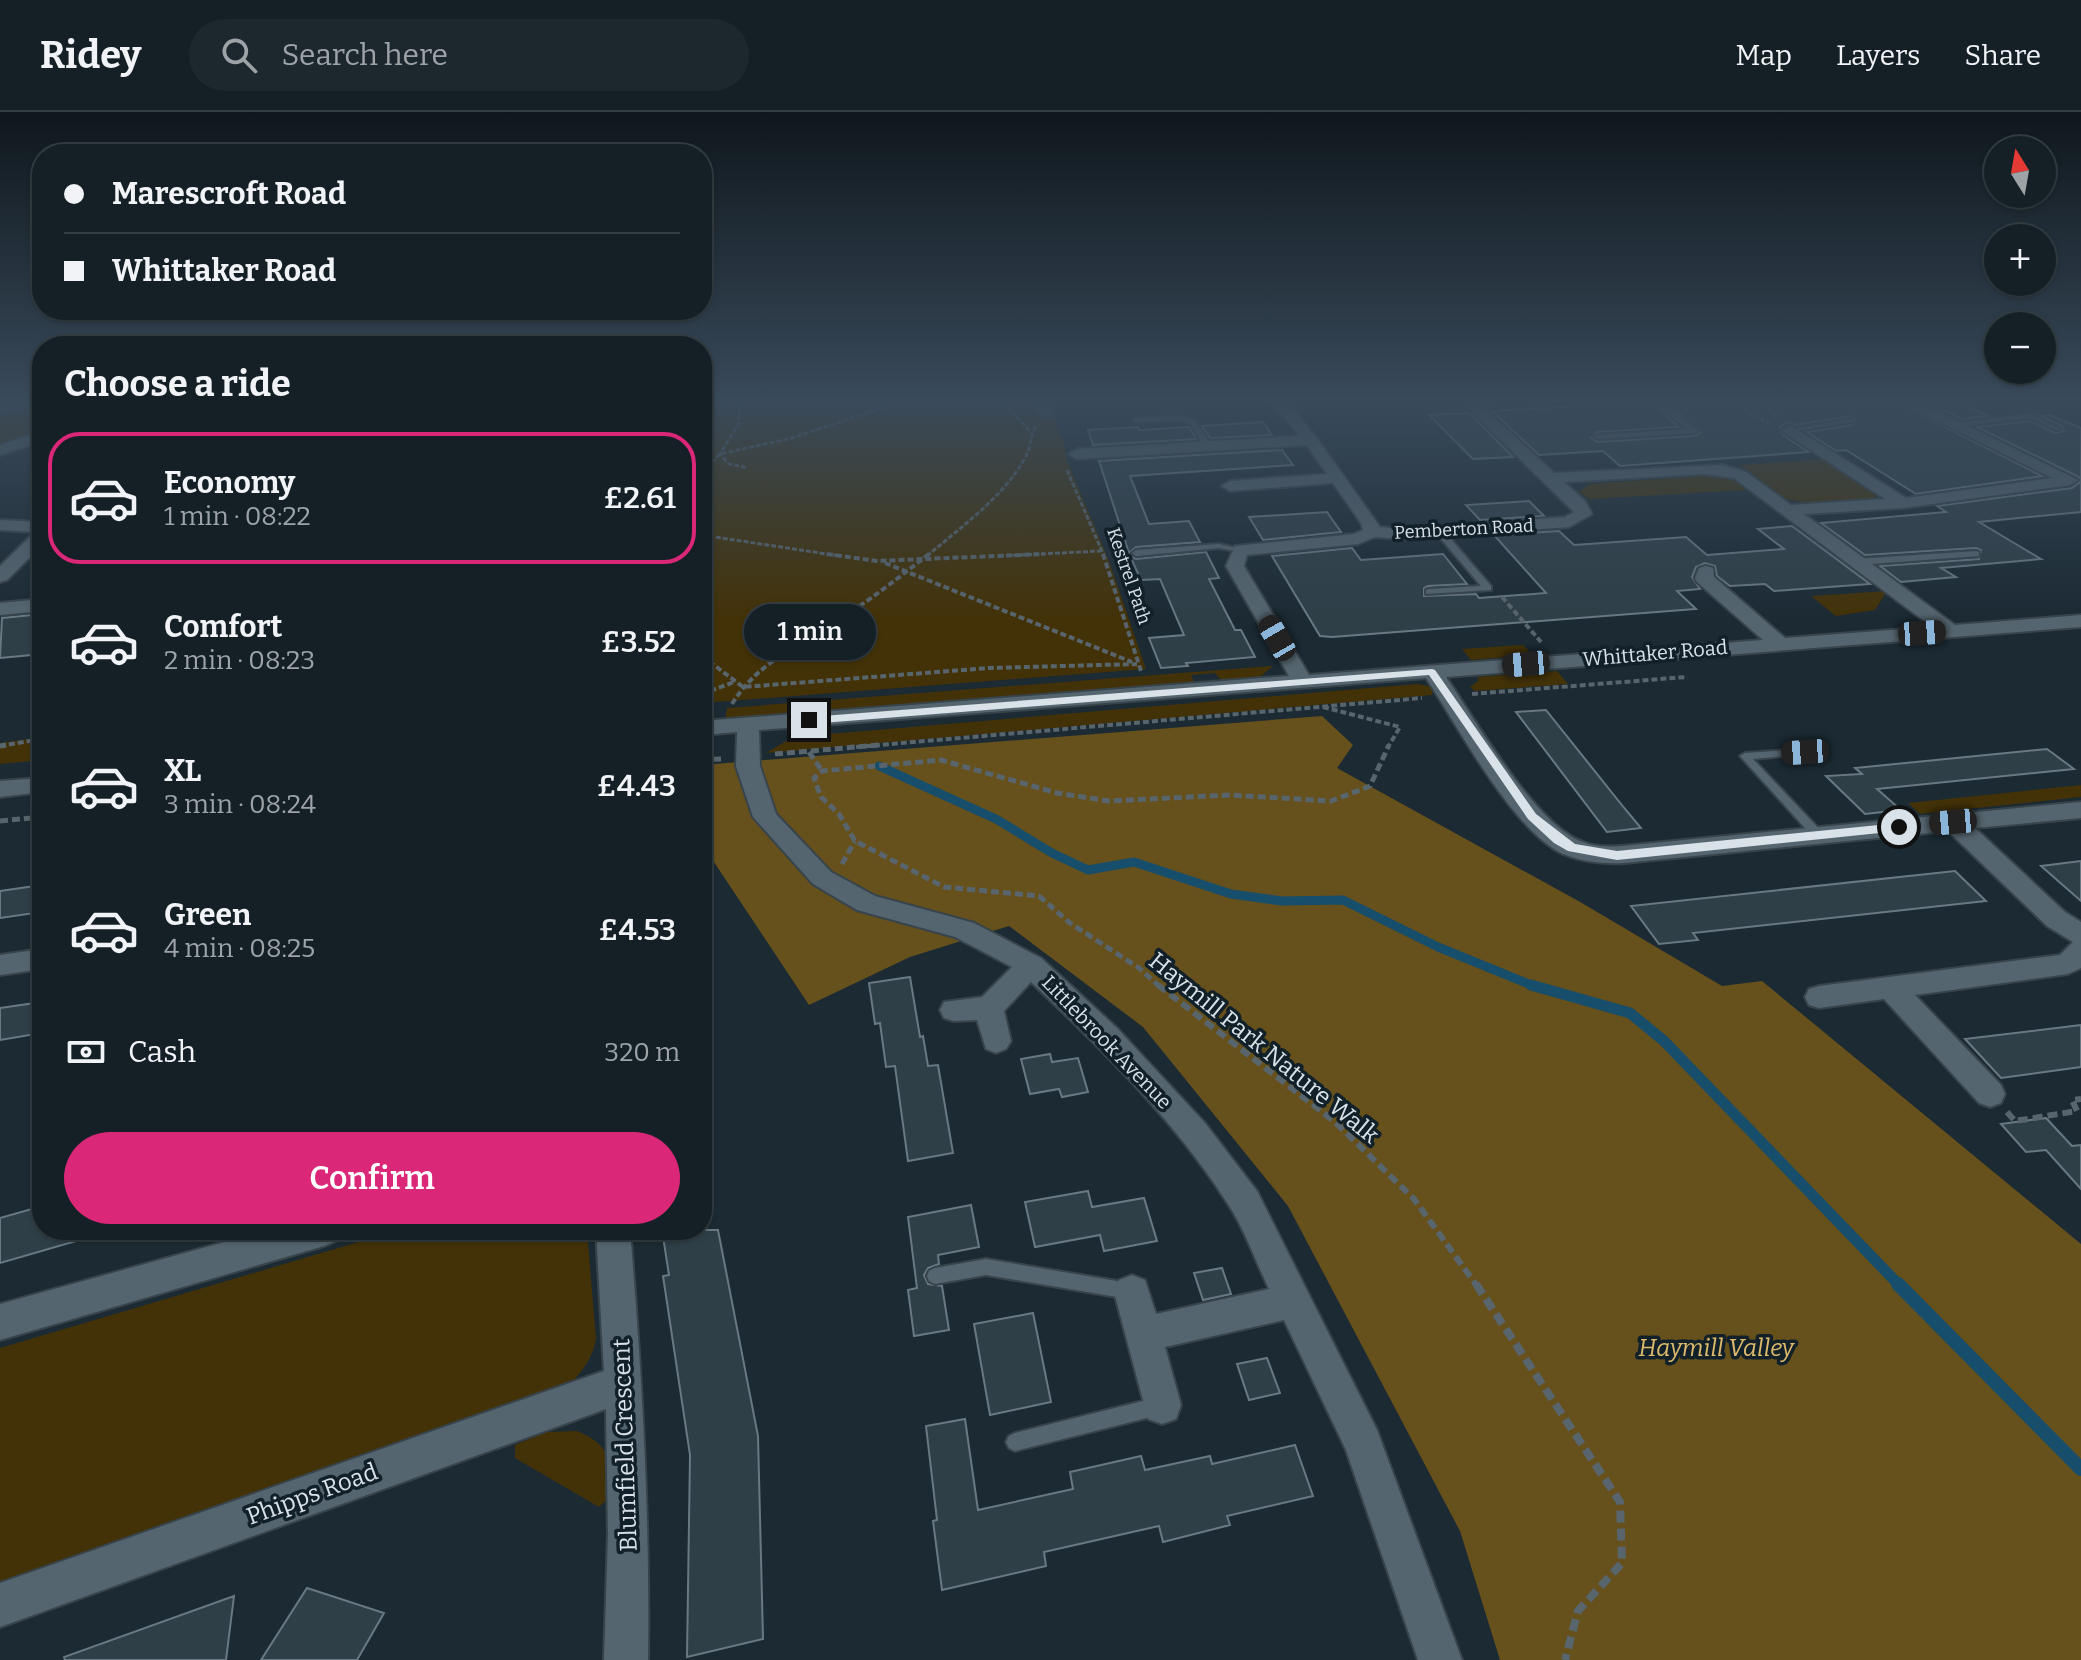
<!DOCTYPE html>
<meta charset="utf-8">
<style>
body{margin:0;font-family:Bitter,serif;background:#1d282e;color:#f1f3f6;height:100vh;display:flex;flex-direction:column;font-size:30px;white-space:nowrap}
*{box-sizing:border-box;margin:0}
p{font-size:26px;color:#9da3a7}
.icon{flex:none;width:44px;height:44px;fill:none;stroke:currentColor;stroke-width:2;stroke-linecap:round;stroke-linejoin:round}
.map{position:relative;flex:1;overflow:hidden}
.sheet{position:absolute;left:32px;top:224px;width:680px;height:904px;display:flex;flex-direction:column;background:#142026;border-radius:32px;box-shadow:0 2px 6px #0004,0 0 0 2px #333e43}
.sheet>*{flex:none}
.hud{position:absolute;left:32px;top:32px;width:680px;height:176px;border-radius:32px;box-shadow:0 2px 6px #0004,0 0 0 2px #333e43;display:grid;align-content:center;height:176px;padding:0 32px;background:#142026}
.needle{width:52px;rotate:349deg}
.controls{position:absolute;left:1984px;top:24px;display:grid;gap:16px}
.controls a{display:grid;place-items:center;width:72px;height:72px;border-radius:50%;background:#142026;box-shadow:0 2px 6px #0004,0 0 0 2px #333e43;font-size:40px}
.end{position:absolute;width:36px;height:36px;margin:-18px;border:10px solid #d9e2e8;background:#111;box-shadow:0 0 0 4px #111}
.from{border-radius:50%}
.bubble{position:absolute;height:56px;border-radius:28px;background:#142026;box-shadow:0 2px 6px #0004,0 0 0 2px #333e43;font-size:26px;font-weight:600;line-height:56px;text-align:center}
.car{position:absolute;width:24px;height:48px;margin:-24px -12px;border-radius:10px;box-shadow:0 0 6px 2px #0007;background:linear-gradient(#222 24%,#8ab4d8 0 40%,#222 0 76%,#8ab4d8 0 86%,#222 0)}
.hud b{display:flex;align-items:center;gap:28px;height:76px;font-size:30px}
.hud b+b{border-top:2px solid #333e43}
.hud i{width:20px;height:20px;background:#f1f3f6}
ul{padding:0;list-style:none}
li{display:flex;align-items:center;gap:24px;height:132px;margin:0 16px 12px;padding:0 16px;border:4px solid transparent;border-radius:32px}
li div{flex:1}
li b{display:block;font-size:30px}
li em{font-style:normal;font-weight:600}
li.on{border-color:#db2777}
li>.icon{width:72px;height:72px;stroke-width:1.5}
h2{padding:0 32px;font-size:36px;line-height:96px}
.pay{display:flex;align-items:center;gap:20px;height:88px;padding:0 32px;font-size:30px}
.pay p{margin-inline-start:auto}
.primary-button{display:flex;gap:16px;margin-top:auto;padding:16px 32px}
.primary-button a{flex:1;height:92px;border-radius:48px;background:#db2777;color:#fff;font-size:32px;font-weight:600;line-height:92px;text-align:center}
header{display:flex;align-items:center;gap:48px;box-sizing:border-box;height:112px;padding:0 40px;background:#142026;border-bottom:2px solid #333e43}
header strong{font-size:38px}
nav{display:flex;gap:44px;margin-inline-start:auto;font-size:28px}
.search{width:560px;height:72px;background:#1d282e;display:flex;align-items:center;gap:20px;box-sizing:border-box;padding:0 28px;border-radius:44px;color:#9da3a7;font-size:30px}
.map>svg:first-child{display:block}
.built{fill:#223643}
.green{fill:#433208}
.forest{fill:#66501c}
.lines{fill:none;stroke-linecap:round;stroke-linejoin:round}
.stream-far2{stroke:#164e6c;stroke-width:9}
.stream-far1{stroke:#164e6c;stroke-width:11}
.stream{stroke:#164e6c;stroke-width:14}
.building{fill:#2f3f48;stroke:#687984;stroke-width:2}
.service-casing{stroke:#38444c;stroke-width:4}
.minor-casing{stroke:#38444c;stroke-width:4}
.tertiary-casing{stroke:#38444c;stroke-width:4}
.path-far4{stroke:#58656d;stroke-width:3;stroke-dasharray:5 2;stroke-linecap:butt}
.path-far3{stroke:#58656d;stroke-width:4;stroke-dasharray:6 3;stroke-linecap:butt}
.path-far2{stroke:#58656d;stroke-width:5;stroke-dasharray:8 4;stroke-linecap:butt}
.path-far1{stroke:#58656d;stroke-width:6;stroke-dasharray:10 5;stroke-linecap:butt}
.path{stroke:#58656d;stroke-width:8;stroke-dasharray:12 6;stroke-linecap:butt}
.service{fill:#55656f;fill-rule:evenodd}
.minor{fill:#55656f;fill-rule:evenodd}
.tertiary{fill:#55656f;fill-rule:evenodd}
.route{fill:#d9e2e8}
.labels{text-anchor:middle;stroke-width:7;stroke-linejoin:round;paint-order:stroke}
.far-street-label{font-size:18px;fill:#d9e2e8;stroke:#122029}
.street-label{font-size:20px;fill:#d9e2e8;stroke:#122029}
.near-street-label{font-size:24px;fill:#d9e2e8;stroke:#122029}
.near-park-label{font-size:24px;font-style:italic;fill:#deba6c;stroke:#122029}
</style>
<header>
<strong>Ridey</strong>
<div class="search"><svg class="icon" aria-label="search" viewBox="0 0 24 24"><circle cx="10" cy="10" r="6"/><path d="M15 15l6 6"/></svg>Search here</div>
<nav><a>Map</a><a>Layers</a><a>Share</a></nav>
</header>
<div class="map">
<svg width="2081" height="1548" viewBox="0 0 2081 1548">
<rect width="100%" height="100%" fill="#1b2a33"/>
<path class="built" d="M 1650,289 L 1660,289 L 1708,324 L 1592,330 L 1577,319 L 1680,312 Z"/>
<path class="green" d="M 748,289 L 1033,289 L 1040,303 L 1053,304 L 1064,331 L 1067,349 L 1109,449 L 1146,557 L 702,591 L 702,295 Z
M 42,292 L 42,322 L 0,336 L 0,304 Z
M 1826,347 L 1878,381 L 1874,387 L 1811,392 L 1786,387 L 1740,353 Z
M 1715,363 L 1738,369 L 1746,378 L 1589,387 L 1579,380 L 1590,372 Z
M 1887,479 L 1875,498 L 1836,504 L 1811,484 Z
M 1523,533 L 1533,543 L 1471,548 L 1462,537 Z
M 1273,554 L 1260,565 L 1222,569 L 1215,561 L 1191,563 L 1194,570 L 725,608 L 727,596 Z
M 1557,559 L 1568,572 L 1475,579 L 1470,575 L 1479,568 L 1477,565 Z
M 1417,572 L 1434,575 L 1432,583 L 766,641 L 793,625 Z
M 42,625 L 42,648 L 0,652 L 0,631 Z
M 2081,673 L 2081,685 L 1920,702 L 1908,691 Z
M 399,1118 L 587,1118 L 596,1227 C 592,1250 578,1264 562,1281 L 0,1477 L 0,1236 Z
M 577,1319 C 615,1335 609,1350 608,1387 L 599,1395 L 515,1346 L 515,1333 L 546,1320 Z"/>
<path class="forest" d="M 1322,604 L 1353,633 L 1337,656 L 1582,791 L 1722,874 L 1762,869 L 2081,1132 L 2081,1548 L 1500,1548 L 1460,1419 L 1288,1094 L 1143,915 L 1009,814 L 910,845 L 809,893 L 702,732 L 702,653 Z"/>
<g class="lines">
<path class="stream-far2" d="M 879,654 L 996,707 L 1052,741 L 1088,758 L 1134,750 L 1231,782 L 1282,789 L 1343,788 L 1438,835 L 1536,875"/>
<path class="stream-far1" d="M 1531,873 L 1630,901 L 1664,929 L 1900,1174"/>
<path class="stream" d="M 1898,1172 L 2081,1357"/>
</g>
<path class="building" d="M 1665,289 L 1894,289 L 2042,364 L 1916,382 L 1846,338 L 1836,339 L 1807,320 L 1852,313 L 1855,308 L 1850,304 L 1796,313 L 1788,310 L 1780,315 L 1783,323 L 1809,340 L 1620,354 L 1603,339 L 1539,343 L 1492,299 L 1650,290 L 1679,315 L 1598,320 L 1591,326 L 1598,330 L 1694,324 L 1701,320 Z
M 1925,289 L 1956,289 L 1988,304 L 1961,307 Z
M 1469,301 L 1513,345 L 1473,347 L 1429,303 Z
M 2050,303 L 2081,316 L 2081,400 L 1979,410 L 2041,447 L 1941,456 L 1956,465 L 1901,470 L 1880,454 L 1979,447 L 1981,438 L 1976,436 L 1865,443 L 1821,411 L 1946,400 L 1937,394 L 2072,376 L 2081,369 L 2079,365 L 1977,315 L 2030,309 L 2055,321 L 2064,319 L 2062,314 L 2041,304 Z
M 1263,310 L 1272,323 L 1210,326 L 1202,314 Z
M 1138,315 L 1140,318 L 1189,315 L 1196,327 L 1093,333 L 1088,318 Z
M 1282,338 L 1293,353 L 1130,364 L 1149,412 L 1189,409 L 1200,430 L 1136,435 L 1129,441 L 1099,349 Z
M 1529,389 L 1544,404 L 1480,408 L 1466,393 Z
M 1327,400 L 1341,420 L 1263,428 L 1249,405 Z
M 1792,414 L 1870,472 L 1774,479 L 1765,472 L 1730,474 L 1717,464 L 1715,454 L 1705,451 L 1696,455 L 1692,465 L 1700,477 L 1677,479 L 1696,497 L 1332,525 L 1320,524 L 1272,444 L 1352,436 L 1361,448 L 1443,442 L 1467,472 L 1428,474 L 1424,476 L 1424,484 L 1476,482 L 1479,486 L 1546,481 L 1494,423 L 1559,419 L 1574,433 L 1686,425 L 1707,443 L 1784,437 L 1758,417 Z
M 1206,440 L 1219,466 L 1209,467 L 1235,518 L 1241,518 L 1255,545 L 1186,551 L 1188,554 L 1161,556 L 1149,526 L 1184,523 L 1160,467 L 1141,468 L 1130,444 L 1136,447 Z
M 42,502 L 42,542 L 0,546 L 2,506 Z
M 1546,598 L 1621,692 L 1641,716 L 1607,720 L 1516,600 Z
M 2047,637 L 2074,657 L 1877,677 L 1901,698 L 1865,702 L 1826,664 L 1862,662 L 1855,656 Z
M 2081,749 L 2081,789 L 2041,754 Z
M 1955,759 L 1986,789 L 1693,821 L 1698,828 L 1659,832 L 1631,794 Z
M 42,773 L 42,800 L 0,806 L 0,779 Z
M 910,865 L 920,925 L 923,924 L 928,954 L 938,953 L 953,1041 L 908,1049 L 895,954 L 886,955 L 880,911 L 875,912 L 869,871 Z
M 42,890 L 42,921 L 0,928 L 0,896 Z
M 2081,913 L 2081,955 L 2001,966 L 1965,927 Z
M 1050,942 L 1052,950 L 1078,946 L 1088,980 L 1062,985 L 1059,977 L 1030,982 L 1021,947 Z
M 2046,1006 L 2072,1034 L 2081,1033 L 2081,1077 L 2046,1038 L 2026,1040 L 2001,1012 Z
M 1088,1079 L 1092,1095 L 1144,1086 L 1157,1129 L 1104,1139 L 1100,1123 L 1035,1135 L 1025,1090 Z
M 971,1093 L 979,1135 L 938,1143 L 939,1152 L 928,1156 L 924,1163 L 928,1172 L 942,1174 L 949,1218 L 914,1224 L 908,1178 L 917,1176 L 908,1105 Z
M 42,1094 L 42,1118 L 89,1118 L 90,1125 L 0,1151 L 0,1106 Z
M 662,1118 L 718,1118 L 758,1324 L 763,1527 L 687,1545 L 690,1343 L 663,1164 L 669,1163 Z
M 1222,1156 L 1231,1182 L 1203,1188 L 1194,1161 Z
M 1033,1201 L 1051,1290 L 990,1303 L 974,1212 Z
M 1267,1246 L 1280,1281 L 1249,1288 L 1237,1252 Z
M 965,1307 L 978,1398 L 1073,1377 L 1070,1360 L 1141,1344 L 1145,1358 L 1210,1344 L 1212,1352 L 1295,1333 L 1313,1384 L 1227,1404 L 1230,1413 L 1163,1430 L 1159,1414 L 1044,1440 L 1046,1454 L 942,1478 L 933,1409 L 937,1408 L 926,1314 Z
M 307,1476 L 384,1501 L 357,1548 L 261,1548 Z
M 234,1484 L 226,1548 L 65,1548 L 64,1545 Z"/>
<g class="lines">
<g class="service-casing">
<path id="service" d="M 1652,289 L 1660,289 L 1698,319 L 1694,321 L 1598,327 L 1594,325 L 1598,323 L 1687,317 Z
M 2031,302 L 2061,317 L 2056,318 L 2030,306 L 1955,315 L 1952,313 L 1955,311 Z
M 1181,304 L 1195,309 L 1212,334 L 1211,336 L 1205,336 L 1190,311 L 1180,308 L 1136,310 L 1133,308 L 1136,306 Z
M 1850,307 L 1852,308 L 1852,310 L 1790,320 L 1786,318 Z
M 1437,418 L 1443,418 L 1491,474 L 1491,478 L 1426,482 L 1426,478 L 1429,477 L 1481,474 L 1437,422 Z
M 1219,432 L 1245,438 L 1241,440 L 1219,436 L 1136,444 L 1132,441 L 1136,438 Z
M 1976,439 L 1979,440 L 1979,444 L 1857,453 L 1853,450 L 1857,447 Z
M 1805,637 L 1809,638 L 1810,640 L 1809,642 L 1753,647 L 1822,720 L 1824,723 L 1818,727 L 1814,726 L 1740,644 L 1745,641 Z
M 986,1147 L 1129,1171 L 1135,1173 L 1137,1179 L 1135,1185 L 1129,1187 L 986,1163 L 935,1172 L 929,1169 L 927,1164 L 929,1159 L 935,1156 Z
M 1159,1285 L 1165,1288 L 1168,1294 L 1165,1300 L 1159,1303 L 1015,1339 L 1009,1336 L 1006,1330 L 1009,1324 L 1015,1321 Z"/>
</g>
<g class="minor-casing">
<path id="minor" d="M 1034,289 L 1048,289 L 1054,301 L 1047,305 L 1042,304 Z
M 1271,289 L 1286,289 L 1316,325 L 1380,415 L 1402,417 L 1565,405 L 1574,400 L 1472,300 L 1471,289 L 1489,289 L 1484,296 L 1554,361 L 1723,353 L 1746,360 L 1791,393 L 1885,387 L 1785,321 L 1782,318 L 1790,313 L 1906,386 L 2052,366 L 1897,289 L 1917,289 L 2078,368 L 2070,373 L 1903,396 L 1804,402 L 1955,513 L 2081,503 L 2081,515 L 1446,565 C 1475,607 1535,713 1583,730 C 1598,736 1616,735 1632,733 L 2081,690 L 2081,706 L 1975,716 L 2065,800 L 2081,810 L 2081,856 L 2068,862 L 1915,883 L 2001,973 L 2005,982 L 2001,991 L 1990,995 L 1979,991 L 1884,887 L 1819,896 L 1809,893 L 1805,885 L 1809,877 L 1819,874 L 2060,843 L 2073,830 L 2047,814 L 1948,719 L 1624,751 C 1604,752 1582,750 1563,742 C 1512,718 1458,614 1426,566 L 759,618 L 760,654 L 776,702 L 831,760 L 875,784 L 974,811 L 1041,846 L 1117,916 L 1205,1011 L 1257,1079 L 1377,1318 L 1462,1548 L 1418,1548 L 1346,1338 L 1284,1208 L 1165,1235 L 1181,1293 L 1176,1307 L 1162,1312 L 1148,1307 L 1114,1180 L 1119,1168 L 1132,1163 L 1145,1168 L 1156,1202 L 1269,1177 C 1257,1152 1247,1124 1233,1100 C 1180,1014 1104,939 1031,870 L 1004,899 L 1011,929 L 1006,937 L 996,941 L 986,937 L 977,908 L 954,909 L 944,906 L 940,898 L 944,890 L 982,885 L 1012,855 L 955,825 L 857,798 L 813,772 L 753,705 L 736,654 L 737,620 L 702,623 L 702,609 L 1289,564 L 1226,454 L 1235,434 L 1354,422 L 1363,418 L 1361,411 L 1333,371 L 1230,379 L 1222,374 L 1230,369 L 1327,362 L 1307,333 L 1077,347 L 1069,342 L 1077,337 L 1300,324 ZM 1704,362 L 1734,366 L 1932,515 L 1785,526 L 1714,465 L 1713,456 L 1706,454 L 1699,456 L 1695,466 L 1697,470 L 1763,528 L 1309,563 L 1244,454 L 1247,443 L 1358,432 L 1375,425 L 1402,427 L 1569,415 L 1592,402 L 1585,389 L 1564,370 Z
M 42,319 L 42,329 L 0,343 L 0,333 Z
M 0,408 L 42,410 L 42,433 L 7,468 L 0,470 L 0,454 L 35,420 L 0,418 Z
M 42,487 L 42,499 L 0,503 L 0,491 Z
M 42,666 L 42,680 L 0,685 L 0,669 Z
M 42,837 L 42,857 L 0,863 L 0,843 Z
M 268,1118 L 341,1118 L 336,1129 L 324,1134 L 0,1228 L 0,1192 Z
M 596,1118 L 630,1118 C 642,1262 650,1404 648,1548 L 604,1548 L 608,1422 L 606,1297 L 0,1515 L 0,1471 L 604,1259 Z"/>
</g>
<g class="tertiary-casing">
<path id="tertiary" d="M 7,289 L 37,289 L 0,302 L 0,291 Z"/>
</g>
<path class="path-far4" d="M 739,289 L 739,311 L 720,342 L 729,352 L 748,356
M 1003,289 L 1031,321
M 1730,289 L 1770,312
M 1753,289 L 1780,304
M 1734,291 L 1747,289
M 1067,358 L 1104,444
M 702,361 L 720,342 L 792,326 L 879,297 L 893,289
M 702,423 L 840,444
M 927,444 C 961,415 1005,384 1026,344 C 1031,334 1030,324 1036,314
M 999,444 L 1101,439"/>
<path class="path-far3" d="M 827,442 L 877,449 L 1044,442
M 1103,442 L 1142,562
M 885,451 L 1132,550
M 1502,485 L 1541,530
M 702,544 L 743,575 L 989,556 L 1137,552
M 702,582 L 734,570
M 1472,582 L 1686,565
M 732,592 C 758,549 808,528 849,501 C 877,483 903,462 929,442
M 1323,595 L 1400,615 L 1388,635
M 0,634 L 42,627
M 856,635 L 1422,586"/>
<path class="path-far2" d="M 0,634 L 6,633
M 809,640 L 822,659
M 775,642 L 879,633
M 702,648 L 721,647
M 0,709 L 42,705
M 842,752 L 855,729
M 1160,875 L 1139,856 L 1070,811 L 1039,784 L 944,775 L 855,729 L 839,702 L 821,685 L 814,666 L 822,659 L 941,648 L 1057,681 L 1109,689 L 1230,683 L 1331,689 L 1370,674 L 1389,633"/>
<path class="path-far1" d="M 1158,873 L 1334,1009 L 1414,1087 L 1477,1174
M 2007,1000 L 2015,1009 L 2077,999 L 2072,988 L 2081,987"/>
<path class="path" d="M 1476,1172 L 1620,1390 L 1622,1451 L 1578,1499 L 1565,1548"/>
<use href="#service" class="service"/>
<use href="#minor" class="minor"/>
<use href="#tertiary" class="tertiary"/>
</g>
<linearGradient id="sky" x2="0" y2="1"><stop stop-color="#0f171c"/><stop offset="0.57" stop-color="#394a5b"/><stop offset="1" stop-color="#394a5b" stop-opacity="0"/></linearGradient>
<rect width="2081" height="506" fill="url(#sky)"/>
<path class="route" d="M 1432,557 L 1435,558 L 1536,702 L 1575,732 L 1617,739 L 1899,711 L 1905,715 L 1899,719 L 1617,748 L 1568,739 L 1554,731 L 1528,707 L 1429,563 L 809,612 L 804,608 L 809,605 Z"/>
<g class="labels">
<g class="far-street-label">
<text transform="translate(1464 417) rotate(-3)" y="6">Pemberton Road</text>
<text transform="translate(1129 464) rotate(71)" y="6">Kestrel Path</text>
</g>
<g class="street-label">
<text transform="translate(1655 541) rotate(-5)" y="7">Whittaker Road</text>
<text transform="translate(1107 930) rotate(46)" y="7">Littlebrook Avenue</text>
</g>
<g class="near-street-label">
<text transform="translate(1264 936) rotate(39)" y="8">Haymill Park Nature Walk</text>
<text transform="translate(625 1333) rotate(-92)" y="8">Blumfield Crescent</text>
<text transform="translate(312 1382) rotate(-20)" y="8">Phipps Road</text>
</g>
<g class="near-park-label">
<text x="1716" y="1244">Haymill Valley</text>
</g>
</g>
</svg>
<div class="controls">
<a><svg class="needle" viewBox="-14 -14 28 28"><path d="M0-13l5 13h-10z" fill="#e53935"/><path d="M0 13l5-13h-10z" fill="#9da3a7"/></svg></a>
<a>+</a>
<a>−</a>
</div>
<i class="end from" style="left:1899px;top:715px"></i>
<i class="end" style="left:809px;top:608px"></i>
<div class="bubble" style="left:744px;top:492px;width:132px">1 min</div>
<i class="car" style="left:1922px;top:521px;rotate:86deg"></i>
<i class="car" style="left:1277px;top:526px;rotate:330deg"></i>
<i class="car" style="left:1526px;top:552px;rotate:265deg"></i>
<i class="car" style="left:1805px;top:640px;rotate:266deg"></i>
<i class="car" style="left:1953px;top:710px;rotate:265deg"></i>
<div class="hud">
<b><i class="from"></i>Marescroft Road</b>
<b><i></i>Whittaker Road</b>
</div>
<section class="sheet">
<h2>Choose a ride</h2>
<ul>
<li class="on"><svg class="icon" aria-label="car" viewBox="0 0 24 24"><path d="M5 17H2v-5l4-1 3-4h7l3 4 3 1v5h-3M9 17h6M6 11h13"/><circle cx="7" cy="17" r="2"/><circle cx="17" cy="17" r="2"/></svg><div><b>Economy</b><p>1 min · 08:22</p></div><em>£2.61</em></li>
<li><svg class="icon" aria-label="car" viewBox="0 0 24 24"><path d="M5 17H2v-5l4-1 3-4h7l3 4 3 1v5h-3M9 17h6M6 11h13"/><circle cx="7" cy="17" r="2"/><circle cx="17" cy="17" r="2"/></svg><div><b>Comfort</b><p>2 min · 08:23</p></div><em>£3.52</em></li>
<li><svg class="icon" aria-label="car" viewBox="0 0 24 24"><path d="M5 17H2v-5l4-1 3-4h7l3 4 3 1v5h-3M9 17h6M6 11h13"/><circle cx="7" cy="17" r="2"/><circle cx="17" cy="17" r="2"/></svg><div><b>XL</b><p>3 min · 08:24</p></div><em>£4.43</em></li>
<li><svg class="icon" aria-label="car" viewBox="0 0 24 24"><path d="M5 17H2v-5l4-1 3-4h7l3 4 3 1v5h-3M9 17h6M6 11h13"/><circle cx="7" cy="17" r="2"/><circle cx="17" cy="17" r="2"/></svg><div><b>Green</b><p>4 min · 08:25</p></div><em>£4.53</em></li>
</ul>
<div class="pay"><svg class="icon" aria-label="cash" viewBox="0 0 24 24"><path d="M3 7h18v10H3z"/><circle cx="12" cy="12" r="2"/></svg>Cash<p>320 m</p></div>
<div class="primary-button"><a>Confirm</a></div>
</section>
</div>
